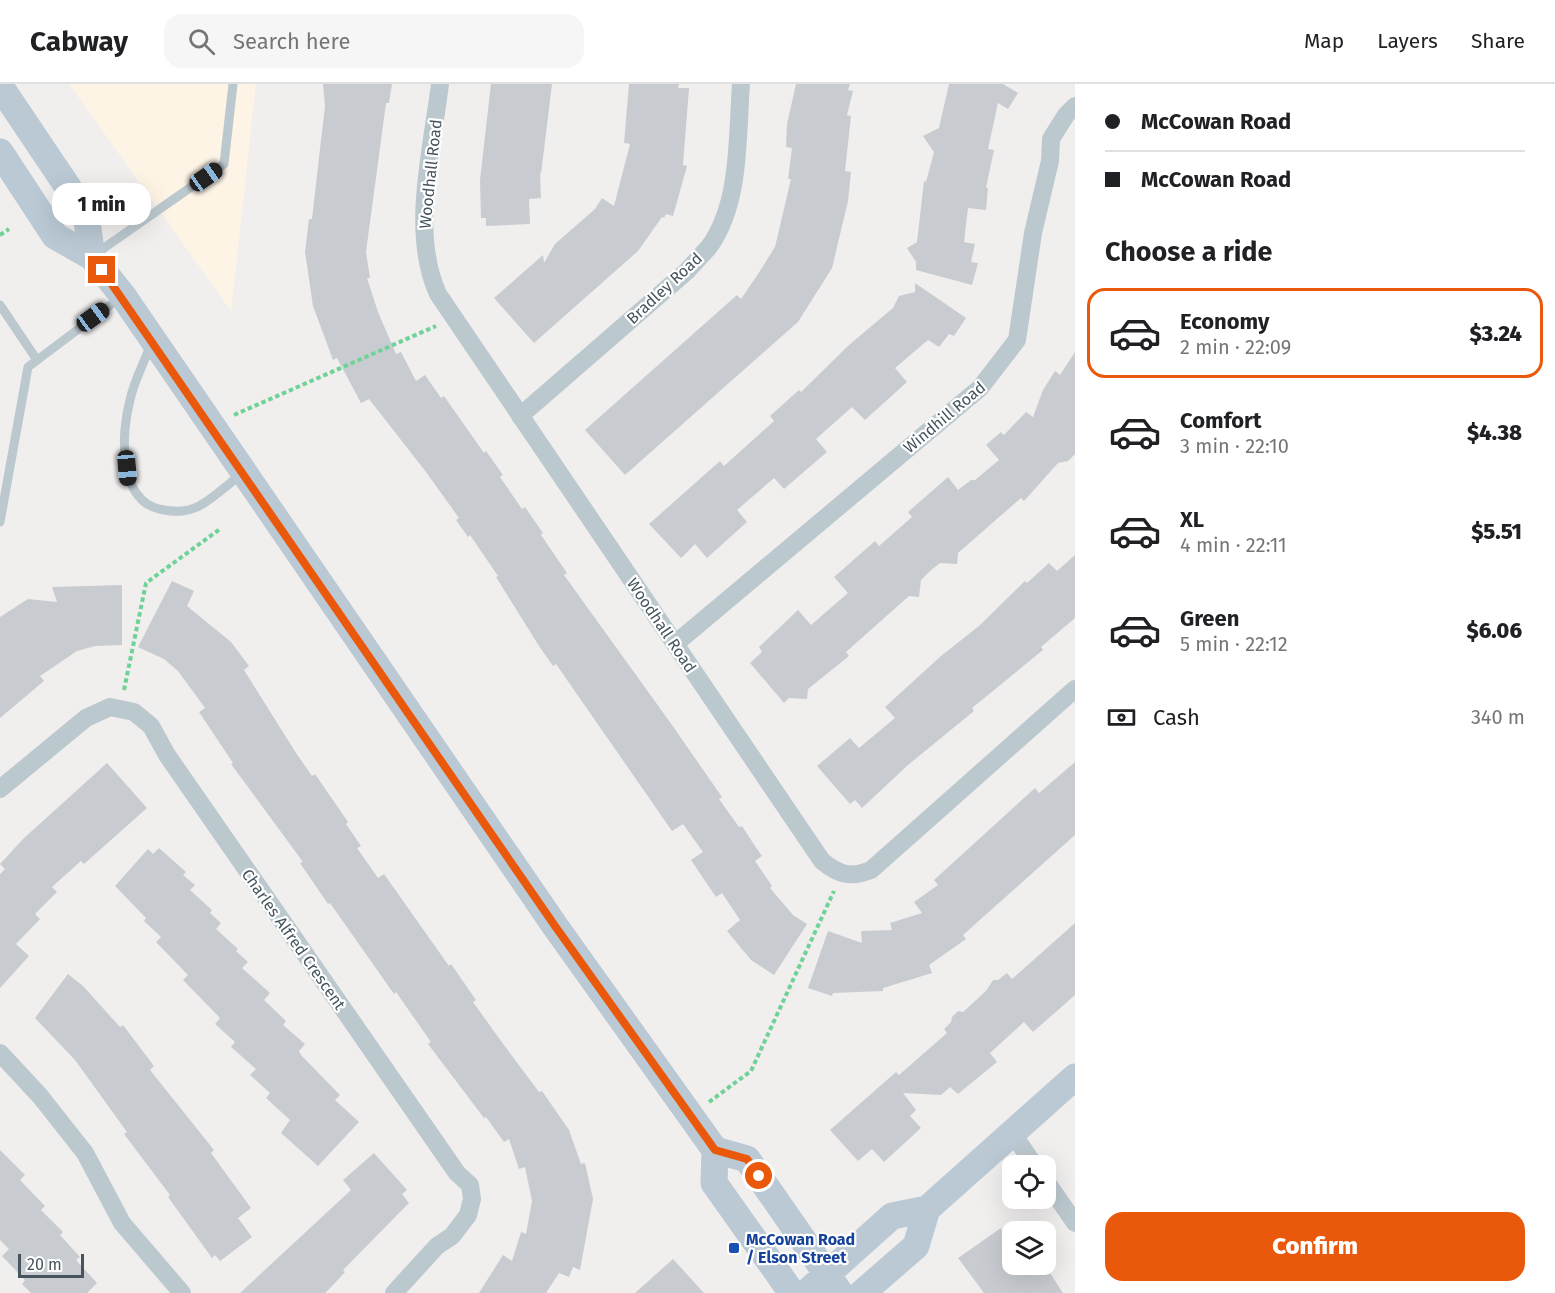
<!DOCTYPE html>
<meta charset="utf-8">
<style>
body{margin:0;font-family:"Fira Sans",sans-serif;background:#f6f6f6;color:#202124;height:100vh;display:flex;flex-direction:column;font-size:22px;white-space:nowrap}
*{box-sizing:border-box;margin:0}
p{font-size:20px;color:#757577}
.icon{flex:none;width:33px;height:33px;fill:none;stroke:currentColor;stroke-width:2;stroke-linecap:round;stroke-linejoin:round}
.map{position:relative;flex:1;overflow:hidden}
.details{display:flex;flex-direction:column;background:#fff;width:480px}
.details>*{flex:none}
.hud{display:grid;align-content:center;height:132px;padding:0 30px;background:#fff}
.fabs{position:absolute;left:1002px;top:1071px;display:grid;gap:12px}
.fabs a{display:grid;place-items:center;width:54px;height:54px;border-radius:12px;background:#fff;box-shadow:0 6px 24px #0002;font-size:30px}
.scale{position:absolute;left:18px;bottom:15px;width:66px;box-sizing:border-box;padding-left:6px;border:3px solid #45545d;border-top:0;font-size:16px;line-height:21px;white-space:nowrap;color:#45545d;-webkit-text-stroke:4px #fff;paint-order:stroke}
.end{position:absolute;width:27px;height:27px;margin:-14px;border:8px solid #ea580c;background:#fff;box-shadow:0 0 0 3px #fff}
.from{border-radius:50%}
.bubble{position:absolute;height:42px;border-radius:18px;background:#fff;box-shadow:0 6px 24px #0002;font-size:20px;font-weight:800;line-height:42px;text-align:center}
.car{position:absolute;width:18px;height:36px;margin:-18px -9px;border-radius:8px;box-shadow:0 0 4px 2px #0007;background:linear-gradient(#222 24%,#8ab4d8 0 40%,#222 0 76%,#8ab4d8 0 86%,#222 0)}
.hud b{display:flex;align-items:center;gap:21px;height:57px;font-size:22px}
.hud b+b{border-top:2px solid #e0e0e0}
.hud i{width:15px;height:15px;background:#202124}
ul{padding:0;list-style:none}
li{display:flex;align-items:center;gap:18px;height:90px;margin:0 12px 9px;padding:0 18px;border:3px solid transparent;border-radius:18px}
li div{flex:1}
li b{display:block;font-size:22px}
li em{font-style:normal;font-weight:800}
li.on{border-color:#ea580c}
li>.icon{width:54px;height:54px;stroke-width:1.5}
h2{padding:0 30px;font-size:27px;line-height:72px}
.pay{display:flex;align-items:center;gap:15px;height:66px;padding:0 30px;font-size:22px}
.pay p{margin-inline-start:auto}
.action{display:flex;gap:12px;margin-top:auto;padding:12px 30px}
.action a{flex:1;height:69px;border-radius:18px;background:#ea580c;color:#fff;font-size:24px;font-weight:800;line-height:69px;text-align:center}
header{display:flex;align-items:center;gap:36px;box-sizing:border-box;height:84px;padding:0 30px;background:#fff;border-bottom:2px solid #e0e0e0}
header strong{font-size:28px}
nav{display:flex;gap:33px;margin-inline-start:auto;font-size:21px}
.search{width:420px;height:54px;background:#f6f6f6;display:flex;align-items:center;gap:15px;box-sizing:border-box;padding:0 21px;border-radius:18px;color:#757577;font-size:22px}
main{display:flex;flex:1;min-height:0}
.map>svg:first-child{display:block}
.commercial{fill:#fdf4e6}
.building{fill:#c8ccd1}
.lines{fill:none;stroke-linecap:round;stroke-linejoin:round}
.path{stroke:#6fd297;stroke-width:4;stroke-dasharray:4.5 3;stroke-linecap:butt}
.lane{stroke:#bbc8ce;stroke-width:9}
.street{stroke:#bbc8ce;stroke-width:18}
.secondary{stroke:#bac9d4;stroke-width:27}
.route{stroke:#ea580c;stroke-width:8}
.transit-dot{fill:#1a4fb4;stroke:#fff;stroke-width:2}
.labels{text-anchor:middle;stroke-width:4.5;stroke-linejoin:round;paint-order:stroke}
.street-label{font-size:16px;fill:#45545d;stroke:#fff}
.transit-label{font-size:16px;font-weight:bold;fill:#164399;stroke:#fff;text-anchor:start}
</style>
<header>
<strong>Cabway</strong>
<div class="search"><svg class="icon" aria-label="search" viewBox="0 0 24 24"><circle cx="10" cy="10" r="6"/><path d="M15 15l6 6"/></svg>Search here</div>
<nav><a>Map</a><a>Layers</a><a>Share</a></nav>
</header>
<main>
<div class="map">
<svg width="1075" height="1209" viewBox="0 0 1075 1209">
<rect width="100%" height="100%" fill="#f1eeee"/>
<path class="commercial" d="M 69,0 L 256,0 L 231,227 Z"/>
<path class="building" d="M 323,0 L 392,0 L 389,19 L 386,19 L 366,168 L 370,194 L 367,194 L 378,228 L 396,270 L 401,268 L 416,297 L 425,291 L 441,314 L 444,312 L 484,369 L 486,367 L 503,391 L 500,393 L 522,425 L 525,423 L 543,449 L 541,451 L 567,489 L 564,491 L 672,641 L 722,713 L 719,715 L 739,743 L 742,742 L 753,759 L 762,772 L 755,777 L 772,802 L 770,804 L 793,831 L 807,840 L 774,891 L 751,876 L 727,847 L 740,836 L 722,809 L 716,813 L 691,776 L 703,768 L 683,740 L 672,747 L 556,580 L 553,582 L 539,562 L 496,493 L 498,492 L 470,451 L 468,453 L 456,436 L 459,434 L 426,388 L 369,315 L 361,319 L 337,274 L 333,276 L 313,222 L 305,168 L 309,135 L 312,135 L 320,65 L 325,22 Z
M 491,0 L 552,0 L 541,90 L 540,88 L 541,114 L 529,115 L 530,140 L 486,142 L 486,134 L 481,134 L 480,96 Z
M 629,0 L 679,0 L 678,4 L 689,4 L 683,81 L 687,82 L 673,132 L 666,130 L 664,134 L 662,133 L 638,167 L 534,259 L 494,214 L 543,171 L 544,179 L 555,160 L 595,125 L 602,114 L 614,122 L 630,60 L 624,59 Z
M 796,0 L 850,0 L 848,6 L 853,7 L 847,31 L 851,32 L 845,87 L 851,88 L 848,117 L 832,184 L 798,238 L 625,391 L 585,346 L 737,211 L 741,215 L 758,190 L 775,163 L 791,95 L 788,95 L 792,64 L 786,63 L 787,40 Z
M 949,0 L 1003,0 L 1018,9 L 1008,25 L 998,19 L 988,65 L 994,66 L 986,104 L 988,104 L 986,126 L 968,124 L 964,158 L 975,160 L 971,178 L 978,179 L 972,201 L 916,186 L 916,178 L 907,164 L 917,158 L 924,97 L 926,98 L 934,68 L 923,52 L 939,44 Z
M 915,199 L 966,234 L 954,252 L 949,250 L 939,263 L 928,256 L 895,284 L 907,298 L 865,336 L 852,323 L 816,355 L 827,368 L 784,405 L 774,394 L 737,426 L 747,438 L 707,474 L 695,460 L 681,474 L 649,440 L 720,377 L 724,382 L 774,337 L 770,332 L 799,306 L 801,308 L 849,261 L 893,224 L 899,212 L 915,208 Z
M 1075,268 L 1075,370 L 1068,377 L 1058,379 L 1024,417 L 1021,414 L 958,469 L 957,480 L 940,479 L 930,487 L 921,496 L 919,513 L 909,512 L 846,568 L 849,572 L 808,605 L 807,615 L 789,614 L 784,619 L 750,579 L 762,568 L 759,563 L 798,526 L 811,541 L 848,509 L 834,493 L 875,457 L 879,462 L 912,433 L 908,428 L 948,393 L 958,406 L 971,396 L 975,396 L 999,376 L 986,361 L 1001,348 L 1004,351 L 1026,328 L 1033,333 L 1043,306 L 1055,287 L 1060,291 Z
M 1075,471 L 1075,534 L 1041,563 L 1043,566 L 972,624 L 974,627 L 908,681 L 862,724 L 855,716 L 850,720 L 817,682 L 850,654 L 859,664 L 895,634 L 885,623 L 941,572 L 979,542 L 1025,497 L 1027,499 L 1049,479 L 1057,487 Z
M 172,497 L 194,507 L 187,522 L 231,558 L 249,582 L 244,586 L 296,669 L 312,692 L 315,690 L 348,738 L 346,740 L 361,762 L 357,764 L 378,794 L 384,790 L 449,882 L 451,880 L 476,916 L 473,918 L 501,957 L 539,1008 L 542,1007 L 569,1046 L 581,1080 L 585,1079 L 593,1115 L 580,1186 L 573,1183 L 569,1193 L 559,1189 L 546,1209 L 479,1209 L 503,1171 L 512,1177 L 521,1148 L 526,1150 L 532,1117 L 525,1083 L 519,1085 L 509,1055 L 504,1058 L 486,1033 L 484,1034 L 428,960 L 431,958 L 396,908 L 394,910 L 330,819 L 328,820 L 300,779 L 303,778 L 231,680 L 233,679 L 199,628 L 205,624 L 178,587 L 164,575 L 138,563 Z
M 122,501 L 122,561 L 95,562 L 77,567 L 40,592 L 44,597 L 0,634 L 0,533 L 28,515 L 57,518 L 52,503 Z
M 1075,678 L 1075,751 L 963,851 L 966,855 L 929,881 L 932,889 L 883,904 L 883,907 L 833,909 L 832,912 L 808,904 L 828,847 L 862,859 L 861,847 L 892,846 L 890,839 L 922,829 L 914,818 L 938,801 L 934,796 L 1035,704 L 1039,709 Z
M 107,679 L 147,724 L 84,780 L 81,777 L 52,803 L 57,808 L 35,830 L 40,835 L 16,860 L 29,872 L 0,904 L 0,790 L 5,785 L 0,780 L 23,755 Z
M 159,764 L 186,788 L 183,791 L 195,801 L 190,806 L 212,826 L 210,829 L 221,839 L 216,845 L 238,865 L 236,867 L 248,878 L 242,884 L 270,909 L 264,916 L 286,937 L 283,941 L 305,960 L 299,967 L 301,971 L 340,1011 L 335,1016 L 359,1038 L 318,1082 L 281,1049 L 290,1036 L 266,1014 L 270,1009 L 250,991 L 256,985 L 231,963 L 235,958 L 215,940 L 220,934 L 183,896 L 188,891 L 156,858 L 161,853 L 144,837 L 146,834 L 115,802 L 148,765 L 153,770 Z
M 1075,839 L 1075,911 L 1033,948 L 1024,938 L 990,969 L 997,978 L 958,1010 L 950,1003 L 941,1011 L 903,1009 L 916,1026 L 910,1032 L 921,1044 L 884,1078 L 872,1065 L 858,1077 L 830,1046 L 896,988 L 899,991 L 947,949 L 944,945 L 951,938 L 952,933 L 958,927 L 963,928 L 986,907 L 993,896 L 998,896 L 1007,889 L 1012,895 Z
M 68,890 L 83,902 L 120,943 L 123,941 L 154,982 L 150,986 L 214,1066 L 211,1069 L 251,1124 L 238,1134 L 252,1153 L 220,1177 L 215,1171 L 212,1174 L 168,1113 L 170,1111 L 124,1050 L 127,1048 L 75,976 L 35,934 Z
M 0,1066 L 25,1091 L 20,1096 L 45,1122 L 41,1126 L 63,1148 L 60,1151 L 80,1173 L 76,1176 L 97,1199 L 87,1209 L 31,1209 L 22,1200 L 25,1196 L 2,1172 L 9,1165 L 0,1156 Z
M 374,1069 L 407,1106 L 402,1110 L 409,1119 L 343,1186 L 345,1188 L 334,1200 L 325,1209 L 240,1209 L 351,1106 L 343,1096 Z
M 1017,1139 L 1022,1148 L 1012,1148 L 1012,1180 L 1044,1180 L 1063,1209 L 984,1209 L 958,1174 L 1001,1144 L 1003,1148 Z
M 673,1175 L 704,1209 L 635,1209 Z"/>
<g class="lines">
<path class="path" d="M 0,151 L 9,145
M 234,331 L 436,242
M 124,606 L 146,499 L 220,445
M 709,1018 L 751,987 L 834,807"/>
<path class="lane" d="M 94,171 L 224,80 L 233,0
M 0,221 L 37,276
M 151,260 C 144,279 134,297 130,316 C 121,349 118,415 159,425 C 173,428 185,429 199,422 C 214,414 229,399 243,389
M 0,438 L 28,283 L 121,213"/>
<path class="street" d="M 440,0 C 432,66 410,149 438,210 L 822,777 C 839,791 851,794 871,786 L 1075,605
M 520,332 L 687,187 C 694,179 702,171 709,163 C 741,119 737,52 741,0
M 675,560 L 980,304 L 1017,256 L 1033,149 L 1050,77 L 1051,55 L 1066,31 L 1075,22
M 0,705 L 86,634 L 110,623 L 134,628 L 151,642 L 167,671 L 457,1089 L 470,1101 L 472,1115 L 468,1131 L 452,1152 L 437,1162 L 394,1209
M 0,969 L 40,1012 L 85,1069 L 122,1139 L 182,1209
M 1013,1050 L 1035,1082
M 1046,1097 L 1075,1139"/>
<path class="secondary" d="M 0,2 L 86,130 L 92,173
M 0,68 L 55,152 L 92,173 L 123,212 L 555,842 L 715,1066 L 714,1099 L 792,1209
M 715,1066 L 747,1075 L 840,1209
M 806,1209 L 892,1132 L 927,1125 L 1075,993
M 862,1209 L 916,1162 L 927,1125"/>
</g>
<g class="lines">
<path class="route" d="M 102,186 L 555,842 L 715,1066 L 747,1075 L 759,1092"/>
</g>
<rect class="transit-dot" x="728" y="1158" width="12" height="12" rx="3"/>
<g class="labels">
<g class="street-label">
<text transform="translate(430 90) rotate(-84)" y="6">Woodhall Road</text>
<text transform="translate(664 204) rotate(-43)" y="6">Bradley Road</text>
<text transform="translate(944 333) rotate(-40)" y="6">Windhill Road</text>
<text transform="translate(662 541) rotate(56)" y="6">Woodhall Road</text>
<text transform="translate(294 855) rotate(55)" y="6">Charles Alfred Crescent</text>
</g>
<g class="transit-label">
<text x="746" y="1161">McCowan Road<tspan x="746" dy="18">/ Elson Street</tspan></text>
</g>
</g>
</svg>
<div class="fabs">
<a><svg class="icon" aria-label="locate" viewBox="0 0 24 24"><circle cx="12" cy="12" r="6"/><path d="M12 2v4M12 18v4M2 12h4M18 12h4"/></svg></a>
<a><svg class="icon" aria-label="layers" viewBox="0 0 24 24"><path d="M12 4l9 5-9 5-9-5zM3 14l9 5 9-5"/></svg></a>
</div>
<div class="scale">20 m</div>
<i class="end from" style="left:759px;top:1092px"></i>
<i class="end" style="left:102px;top:186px"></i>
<div class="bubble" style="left:52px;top:99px;width:99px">1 min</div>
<i class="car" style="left:206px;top:93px;rotate:55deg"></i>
<i class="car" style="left:93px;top:233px;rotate:54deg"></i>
<i class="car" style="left:127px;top:384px;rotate:175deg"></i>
</div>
<section class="details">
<div class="hud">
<b><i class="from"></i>McCowan Road</b>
<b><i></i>McCowan Road</b>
</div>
<h2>Choose a ride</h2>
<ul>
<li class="on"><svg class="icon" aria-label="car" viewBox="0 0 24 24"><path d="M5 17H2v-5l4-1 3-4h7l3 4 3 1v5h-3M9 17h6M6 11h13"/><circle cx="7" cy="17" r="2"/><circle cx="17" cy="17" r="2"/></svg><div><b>Economy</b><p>2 min · 22:09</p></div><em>$3.24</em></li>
<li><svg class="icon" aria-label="car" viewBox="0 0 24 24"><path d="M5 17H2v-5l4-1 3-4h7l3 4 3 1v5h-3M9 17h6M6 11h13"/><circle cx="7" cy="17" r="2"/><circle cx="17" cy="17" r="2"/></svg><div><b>Comfort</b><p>3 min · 22:10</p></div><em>$4.38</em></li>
<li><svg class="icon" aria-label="car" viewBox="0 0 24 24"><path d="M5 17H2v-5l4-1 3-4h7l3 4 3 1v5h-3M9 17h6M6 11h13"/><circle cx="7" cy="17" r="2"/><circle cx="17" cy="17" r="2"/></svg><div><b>XL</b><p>4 min · 22:11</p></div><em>$5.51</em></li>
<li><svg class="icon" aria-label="car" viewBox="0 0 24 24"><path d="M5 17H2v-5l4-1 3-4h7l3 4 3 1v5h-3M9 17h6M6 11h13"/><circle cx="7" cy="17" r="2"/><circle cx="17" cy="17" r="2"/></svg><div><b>Green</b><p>5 min · 22:12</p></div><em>$6.06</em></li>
</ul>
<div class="pay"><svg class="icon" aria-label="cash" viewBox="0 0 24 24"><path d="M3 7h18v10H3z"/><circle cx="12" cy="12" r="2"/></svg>Cash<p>340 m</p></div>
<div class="action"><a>Confirm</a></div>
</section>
</main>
